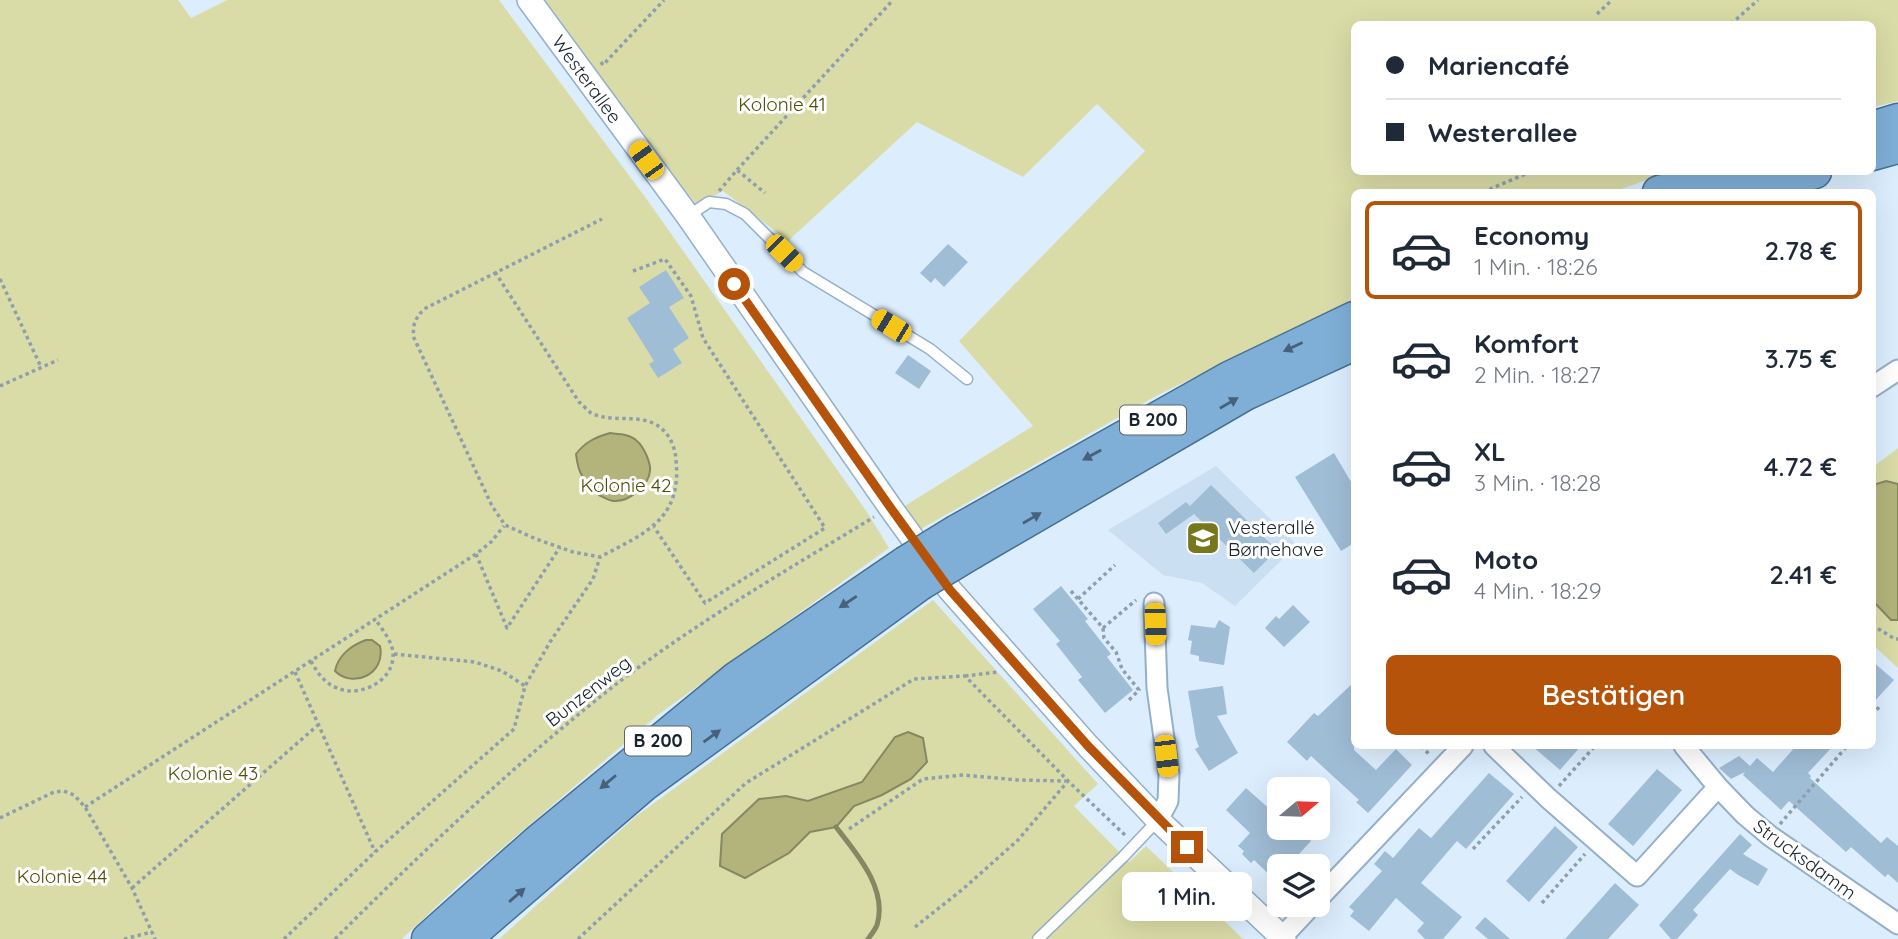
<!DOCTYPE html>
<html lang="de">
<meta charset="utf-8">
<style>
body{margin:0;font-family:Quicksand,sans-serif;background:#f6f6f7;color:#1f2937;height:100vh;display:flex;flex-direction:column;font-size:26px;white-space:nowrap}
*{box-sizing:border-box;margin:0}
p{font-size:23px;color:#747a83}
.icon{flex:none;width:38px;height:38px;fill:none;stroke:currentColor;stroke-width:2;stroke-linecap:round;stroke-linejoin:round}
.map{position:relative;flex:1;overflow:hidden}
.sheet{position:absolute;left:1351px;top:189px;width:525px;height:560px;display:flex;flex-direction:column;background:#fff;border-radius:10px;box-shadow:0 7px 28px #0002}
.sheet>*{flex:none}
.banner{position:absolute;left:1351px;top:21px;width:525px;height:154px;border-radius:10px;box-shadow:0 7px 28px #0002;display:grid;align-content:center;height:154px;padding:0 35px;background:#fff}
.needle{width:46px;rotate:71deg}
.buttons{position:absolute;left:1267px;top:777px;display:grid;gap:14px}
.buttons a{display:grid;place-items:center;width:63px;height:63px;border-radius:10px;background:#fff;box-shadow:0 7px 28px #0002;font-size:35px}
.end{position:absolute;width:32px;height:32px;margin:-16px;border:9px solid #b45309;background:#fff;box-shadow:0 0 0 4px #fff}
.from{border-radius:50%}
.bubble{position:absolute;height:49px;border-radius:10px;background:#fff;box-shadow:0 7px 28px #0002;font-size:23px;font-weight:600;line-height:49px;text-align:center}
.car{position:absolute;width:21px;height:42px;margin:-21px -10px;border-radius:9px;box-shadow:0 0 5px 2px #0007;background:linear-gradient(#f5c518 24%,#345 0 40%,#f5c518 0 76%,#345 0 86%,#f5c518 0)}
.banner b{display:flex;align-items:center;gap:24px;height:66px;font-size:26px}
.banner b+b{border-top:2px solid #e0e1e3}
.banner i{width:18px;height:18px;background:#1f2937}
ul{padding:12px 0 0;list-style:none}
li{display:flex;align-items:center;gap:21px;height:98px;margin:0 14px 10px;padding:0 21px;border:4px solid transparent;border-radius:10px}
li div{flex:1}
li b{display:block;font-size:26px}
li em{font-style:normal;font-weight:600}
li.selected{border-color:#b45309}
li>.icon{width:63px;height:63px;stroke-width:1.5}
.primary-button{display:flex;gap:14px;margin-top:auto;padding:14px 35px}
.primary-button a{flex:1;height:80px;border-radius:10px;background:#b45309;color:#fff;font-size:28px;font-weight:600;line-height:80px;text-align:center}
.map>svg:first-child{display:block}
.built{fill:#cbdff2}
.green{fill:#dadca7}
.water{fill:#b3b47b;stroke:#848863;stroke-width:2}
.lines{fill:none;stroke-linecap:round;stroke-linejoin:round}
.stream{stroke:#848863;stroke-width:5}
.building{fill:#a0bdd6}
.service-casing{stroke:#94b0c9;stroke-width:13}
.minor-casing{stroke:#94b0c9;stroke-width:23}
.tertiary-casing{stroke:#94b0c9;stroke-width:26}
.trunk-casing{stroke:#467195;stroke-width:35}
.path{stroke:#8f9eac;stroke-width:3.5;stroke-dasharray:3.5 3.5;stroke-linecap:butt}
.service{stroke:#fff;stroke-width:10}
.minor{stroke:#fff;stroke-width:19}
.tertiary{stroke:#fff;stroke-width:23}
.trunk{stroke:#7fafd7;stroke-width:32}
.trunk-bridge-casing{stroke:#467195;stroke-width:35;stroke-linecap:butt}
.trunk-bridge{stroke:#7fafd7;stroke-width:32}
.oneway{fill:#466179}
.route{stroke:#b45309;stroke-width:9}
.labels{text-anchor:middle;stroke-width:6;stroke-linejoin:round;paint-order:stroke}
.shield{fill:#fff;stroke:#5d646b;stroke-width:2}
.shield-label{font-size:18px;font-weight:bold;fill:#17222c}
.street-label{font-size:19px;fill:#17222c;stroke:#fff}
.park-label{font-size:19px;fill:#50500b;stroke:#fff}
.poi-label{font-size:19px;fill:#17222c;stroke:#fff;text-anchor:start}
</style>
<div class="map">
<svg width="1898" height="939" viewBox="0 0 1898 939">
<rect width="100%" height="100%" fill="#dceefe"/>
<path class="built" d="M 1216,466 L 1297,545 L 1235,606 L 1202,583 L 1163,575 L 1108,530 Z"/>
<path class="green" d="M 0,0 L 178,0 L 191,18 L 227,0 L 499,0 L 648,201 L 867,512 L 889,548 L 659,714 L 460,884 L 402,939 L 0,939 Z
M 534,0 L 1898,0 L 1898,101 L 1873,107 L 1872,24 L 1354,24 L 1354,172 L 1669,172 L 1613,192 L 1354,192 L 1354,299 L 1158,395 L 919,530 L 903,507 L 1033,426 L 959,341 L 1145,151 L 1097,104 L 1023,177 L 917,122 L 788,241 L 723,191 L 697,205 Z
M 1898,448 L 1898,484 L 1886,481 L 1873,485 L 1873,467 Z
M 933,600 L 1098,784 L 1074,806 L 1129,862 L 1146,846 L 1243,939 L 499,939 L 635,817 Z
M 1872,601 L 1890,620 L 1898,620 L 1898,668 L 1873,645 Z"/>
<path class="water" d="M 610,433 C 619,434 630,434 637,441 C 643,446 651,462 650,471 C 649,485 629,502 614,501 C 610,501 603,497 599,495 C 593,485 590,485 583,477 C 578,471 577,462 576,454 C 585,442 596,437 610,433 Z
M 1886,481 L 1898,484 L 1898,620 L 1891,620 L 1873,601 L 1873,485 Z
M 366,640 L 372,640 L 380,646 C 386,674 353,689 335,671 C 338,655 352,645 366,640 Z
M 908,732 L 923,738 L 927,762 L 911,779 L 882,795 L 854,806 L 836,827 L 810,832 L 789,853 L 745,878 L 720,866 L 722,834 L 759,799 L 786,796 L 808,801 L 862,782 L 895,737 Z"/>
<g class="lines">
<path class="stream" d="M 836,827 C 857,854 888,889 877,925 C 875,930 871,935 868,939"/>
</g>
<path class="building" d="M 948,244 L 968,262 L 944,287 L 935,278 L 931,283 L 920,273 Z
M 666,270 L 684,298 L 669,307 L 689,338 L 673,349 L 682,363 L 658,378 L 649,364 L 654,361 L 627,318 L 650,303 L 639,287 Z
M 908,355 L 931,371 L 919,389 L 895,373 Z
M 1334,453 L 1354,487 L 1354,543 L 1341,551 L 1295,477 Z
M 1211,485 L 1277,550 L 1254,573 L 1194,514 L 1166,534 L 1158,523 L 1186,502 L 1190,506 Z
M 1061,586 L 1088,619 L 1085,621 L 1111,654 L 1107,657 L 1133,690 L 1105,713 L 1078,680 L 1082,677 L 1056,644 L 1060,641 L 1033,609 Z
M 1293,605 L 1310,622 L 1284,647 L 1265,628 L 1276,616 L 1279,619 Z
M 1219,620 L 1230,627 L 1224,665 L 1199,661 L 1199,656 L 1190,654 L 1192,641 L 1188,640 L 1191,625 L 1215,628 Z
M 1872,661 L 1894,680 L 1872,704 Z
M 1354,682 L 1354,750 L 1376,770 L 1396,749 L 1412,765 L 1368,813 L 1356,802 L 1359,800 L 1311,756 L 1307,761 L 1287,742 L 1314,713 L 1318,716 Z
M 1223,686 L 1227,714 L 1217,716 L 1238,753 L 1209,771 L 1195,749 L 1199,747 L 1196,739 L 1188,691 Z
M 1532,746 L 1581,746 L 1560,770 Z
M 1796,746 L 1833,746 L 1808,773 L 1811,776 L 1810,778 L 1881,843 L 1887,837 L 1898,846 L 1898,883 L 1888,874 L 1885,877 L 1851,847 L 1846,852 L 1789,801 L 1781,810 L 1743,775 L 1745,772 L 1731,779 L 1719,768 L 1739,756 L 1750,766 L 1757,758 L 1773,772 Z
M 1657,769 L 1682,790 L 1633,846 L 1608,824 Z
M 1489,773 L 1514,794 L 1466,849 L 1457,841 L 1421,883 L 1462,917 L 1443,939 L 1425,939 L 1417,931 L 1424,923 L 1396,898 L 1369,931 L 1350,916 L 1354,911 L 1349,907 L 1382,871 L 1374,864 L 1385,851 L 1393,858 L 1419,828 L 1431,838 Z
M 1246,788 L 1272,811 L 1279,803 L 1279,828 L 1297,828 L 1311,841 L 1288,866 L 1279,866 L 1279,884 L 1254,860 L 1251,863 L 1242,854 L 1244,851 L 1238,846 L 1250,833 L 1226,810 Z
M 1555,826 L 1578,847 L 1529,902 L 1506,881 Z
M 1740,834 L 1752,845 L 1743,854 L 1768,869 L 1758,886 L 1738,875 L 1730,869 L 1693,910 L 1698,915 L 1677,939 L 1671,939 L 1659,925 Z
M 1615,883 L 1639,905 L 1608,939 L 1565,939 Z
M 1485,917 L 1510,939 L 1488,939 L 1475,928 Z"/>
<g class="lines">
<g class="service-casing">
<path id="service" d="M 688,216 L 709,202 L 726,204 L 745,214 L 803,272 L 930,349 L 967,379
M 1038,939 L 1123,857 L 1158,820"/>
</g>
<g class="minor-casing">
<path id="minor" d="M 1872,387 L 1898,370
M 1154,603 L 1157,688 L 1169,774 L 1168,801 L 1158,820
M 1494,746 L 1548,798 L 1637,876 L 1718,787
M 1684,746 L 1718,787 L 1745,815 L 1770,836 L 1898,924
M 1318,899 L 1463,746
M 1282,937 L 1312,905"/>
</g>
<g class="tertiary-casing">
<path id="tertiary" d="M 529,0 L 688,216 L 890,507 L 950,590 L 1088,746 L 1158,820 L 1284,939"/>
</g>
<g class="trunk-casing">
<path id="trunk" d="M 1872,128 L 1898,120
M 1872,154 L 1898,147
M 1659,192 L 1728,172
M 1743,192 L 1815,172
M 957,531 L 1229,378 L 1354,318
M 973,552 L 1245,394 L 1354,344
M 428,939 L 537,842 L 735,679 L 905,563
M 465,939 L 645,784 L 920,584"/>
</g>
<path class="path" d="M 1597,14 L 1612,0
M 1731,24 L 1758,0
M 601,62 L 603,65 L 664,0
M 737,170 L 893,0
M 719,191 L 737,170 L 765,193
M 1483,192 L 1530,172
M 633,271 L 665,259 L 691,296 L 703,338 L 825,528 L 705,603 L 654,527
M 495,272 L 579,402 C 583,405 587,410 591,413 C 611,423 635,414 655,424 C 668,431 675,445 676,460 C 682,520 645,533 600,557 L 573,552 L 536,539 L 505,525 L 492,506 L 414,338 C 412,325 415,319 424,309 L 602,219
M 0,279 L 41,367
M 0,386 L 58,360
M 476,554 L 507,628 L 560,547
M 1071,591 L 1103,628 L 1104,638 L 1116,652 L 1122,669 L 1139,690 L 1128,701
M 1078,599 L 1115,565
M 1872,625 L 1895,639 L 1898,639
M 1103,628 L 1136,600
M 394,654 L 475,662 L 502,671 L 525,686
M 311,661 C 317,672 324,683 337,688 C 360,698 395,681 393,653 C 392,641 382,629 375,619
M 295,672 L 375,852
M 965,676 L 998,672
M 1872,715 L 1880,706
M 1421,746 L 1430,755
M 1559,786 L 1595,746
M 85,807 L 476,554 L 491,542 L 504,526
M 0,818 L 54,792 L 64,791 L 74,795 L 85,807 L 132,888 L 155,939
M 1780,824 L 1847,746
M 849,829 L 923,779 L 963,775 L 1018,780 L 1066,781
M 1473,849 L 1522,797
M 132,888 L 318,725
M 1542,903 L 1585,854
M 915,927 L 963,889 L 1018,840 L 1068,781
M 124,939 L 152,932
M 284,939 L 375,852 L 514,729 L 525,686 L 550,642 L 593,579 L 600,557
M 335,939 C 424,850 516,763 615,685 C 697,622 787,570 874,517
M 578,939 L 746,783 L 914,679 L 965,676 L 1068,781 L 1126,836"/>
<use href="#service" class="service"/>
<use href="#minor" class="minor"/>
<use href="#tertiary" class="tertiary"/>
<use href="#trunk" class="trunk"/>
<g class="trunk-bridge-casing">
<path id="trunk-bridge" d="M 905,563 L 957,531
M 920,584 L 973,552"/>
</g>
<use href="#trunk-bridge" class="trunk-bridge"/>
</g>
<defs><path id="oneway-solid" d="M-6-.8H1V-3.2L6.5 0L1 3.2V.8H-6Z" transform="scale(1.75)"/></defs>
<g class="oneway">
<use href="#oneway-solid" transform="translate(1293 347) rotate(155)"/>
<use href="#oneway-solid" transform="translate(1229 403) rotate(-30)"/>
<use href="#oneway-solid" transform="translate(1092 455) rotate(151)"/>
<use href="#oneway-solid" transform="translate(1032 518) rotate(-30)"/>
<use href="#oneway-solid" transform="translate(848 602) rotate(146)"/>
<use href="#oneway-solid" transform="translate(712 736) rotate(-36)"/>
<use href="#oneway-solid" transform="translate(608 782) rotate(140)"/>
<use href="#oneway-solid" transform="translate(517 895) rotate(-41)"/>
</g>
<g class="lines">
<path class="route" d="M 734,284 L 890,507 L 950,590 L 1088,746 L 1187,847"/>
</g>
<defs>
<g id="school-square" transform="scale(1.75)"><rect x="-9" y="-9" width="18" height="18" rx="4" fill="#77771e" stroke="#fff"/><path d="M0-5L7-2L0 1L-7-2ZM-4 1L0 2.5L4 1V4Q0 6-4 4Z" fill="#fff"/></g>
</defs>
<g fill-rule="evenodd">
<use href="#school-square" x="1203" y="538"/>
</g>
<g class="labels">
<g class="shield">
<rect x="1120" y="405.5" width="66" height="29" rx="5"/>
<rect x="625" y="726.5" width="66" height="29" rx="5"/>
</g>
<g class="shield-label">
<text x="1153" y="426">B 200</text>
<text x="658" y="747">B 200</text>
</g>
<g class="street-label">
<text transform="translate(587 79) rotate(54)" y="7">Westerallee</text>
<text transform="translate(588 691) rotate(-38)" y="7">Bunzenweg</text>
<text transform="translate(1805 859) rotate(36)" y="7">Strucksdamm</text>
</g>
<g class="park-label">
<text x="782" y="111">Kolonie 41</text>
<text x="626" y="492">Kolonie 42</text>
<text x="213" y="780">Kolonie 43</text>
<text x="62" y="883">Kolonie 44</text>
</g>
<g class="poi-label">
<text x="1228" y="534">Vesterallé<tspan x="1228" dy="22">Børnehave</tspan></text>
</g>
</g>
</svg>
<div class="buttons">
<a><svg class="needle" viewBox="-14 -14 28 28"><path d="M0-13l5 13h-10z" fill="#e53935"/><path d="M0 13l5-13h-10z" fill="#747a83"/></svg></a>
<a><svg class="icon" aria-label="layers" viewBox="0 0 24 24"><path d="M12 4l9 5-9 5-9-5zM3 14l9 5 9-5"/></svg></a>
</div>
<i class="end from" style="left:734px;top:284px"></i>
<i class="end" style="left:1187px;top:847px"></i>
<div class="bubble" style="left:1122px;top:872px;width:130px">1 Min.</div>
<i class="car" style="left:646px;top:160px;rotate:324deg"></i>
<i class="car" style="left:784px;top:253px;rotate:135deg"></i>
<i class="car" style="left:891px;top:326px;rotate:301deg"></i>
<i class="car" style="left:1155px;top:624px;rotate:178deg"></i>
<i class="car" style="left:1166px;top:756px;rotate:173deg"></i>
<div class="banner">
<b><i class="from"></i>Mariencafé</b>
<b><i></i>Westerallee</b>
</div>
<section class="sheet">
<ul>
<li class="selected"><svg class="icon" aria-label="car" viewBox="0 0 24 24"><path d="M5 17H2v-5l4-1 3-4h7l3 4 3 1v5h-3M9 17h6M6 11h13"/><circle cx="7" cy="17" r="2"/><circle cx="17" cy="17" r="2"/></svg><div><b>Economy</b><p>1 Min. · 18:26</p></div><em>2.78 €</em></li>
<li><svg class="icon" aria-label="car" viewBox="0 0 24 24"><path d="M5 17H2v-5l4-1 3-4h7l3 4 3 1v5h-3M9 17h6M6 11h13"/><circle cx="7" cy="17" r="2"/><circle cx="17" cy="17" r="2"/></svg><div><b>Komfort</b><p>2 Min. · 18:27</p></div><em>3.75 €</em></li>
<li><svg class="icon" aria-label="car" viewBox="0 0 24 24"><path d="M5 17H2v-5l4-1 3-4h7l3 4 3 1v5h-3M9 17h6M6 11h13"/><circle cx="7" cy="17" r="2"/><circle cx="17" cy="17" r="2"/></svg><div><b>XL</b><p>3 Min. · 18:28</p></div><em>4.72 €</em></li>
<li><svg class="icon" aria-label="car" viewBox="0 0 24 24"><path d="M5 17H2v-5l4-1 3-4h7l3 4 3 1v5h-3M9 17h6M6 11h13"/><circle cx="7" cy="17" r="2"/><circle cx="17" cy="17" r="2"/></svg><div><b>Moto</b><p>4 Min. · 18:29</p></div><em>2.41 €</em></li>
</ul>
<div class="primary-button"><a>Bestätigen</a></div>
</section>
</div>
